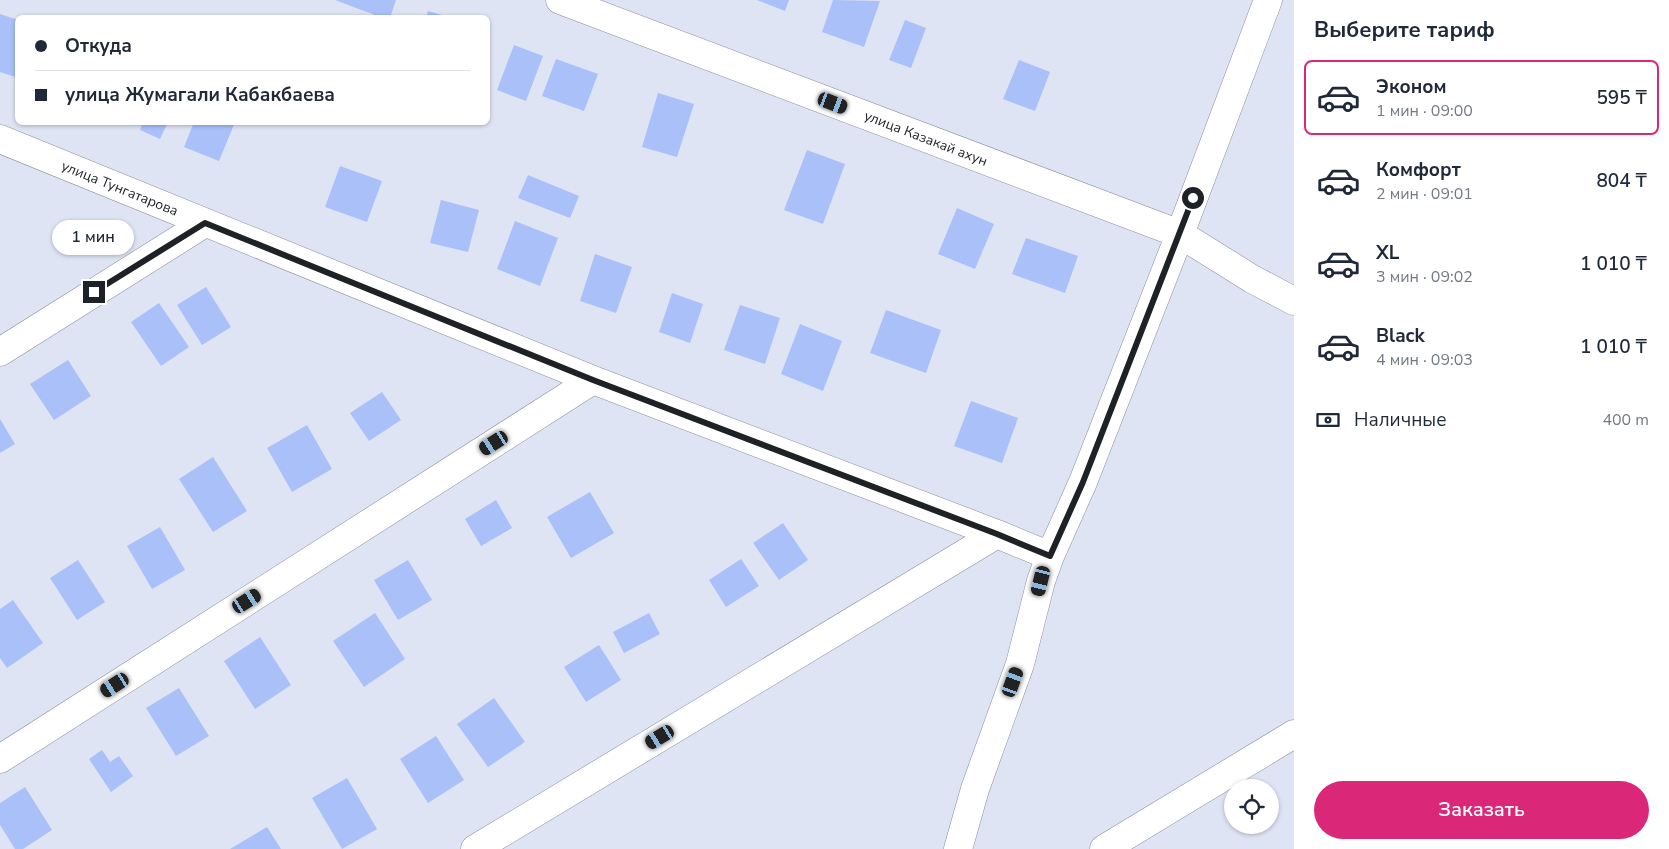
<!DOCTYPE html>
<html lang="ru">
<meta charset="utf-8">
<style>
body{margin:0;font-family:"Nunito Sans",sans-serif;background:#f6f6f7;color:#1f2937;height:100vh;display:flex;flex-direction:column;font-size:19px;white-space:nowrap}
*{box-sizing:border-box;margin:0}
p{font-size:16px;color:#747a83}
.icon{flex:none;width:28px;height:28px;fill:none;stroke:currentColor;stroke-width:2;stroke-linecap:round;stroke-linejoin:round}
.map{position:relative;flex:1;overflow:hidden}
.side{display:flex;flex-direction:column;background:#fff;width:375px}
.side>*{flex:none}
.guide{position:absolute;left:15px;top:15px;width:475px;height:110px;border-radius:8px;box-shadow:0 1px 4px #0004;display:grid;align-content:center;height:110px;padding:0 20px;background:#fff}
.fabs{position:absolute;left:1224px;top:779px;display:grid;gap:10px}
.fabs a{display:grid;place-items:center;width:55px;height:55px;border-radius:50%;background:#fff;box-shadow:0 1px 4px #0004;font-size:25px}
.end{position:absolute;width:22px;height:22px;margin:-11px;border:6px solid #1e2126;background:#fff;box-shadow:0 0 0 2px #fff}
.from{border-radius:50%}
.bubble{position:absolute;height:35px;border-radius:18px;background:#fff;box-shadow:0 1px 4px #0004;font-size:16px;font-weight:600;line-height:35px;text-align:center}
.car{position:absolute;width:15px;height:30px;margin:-15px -8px;border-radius:6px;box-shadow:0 0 4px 1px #0007;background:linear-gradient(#222 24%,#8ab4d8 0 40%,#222 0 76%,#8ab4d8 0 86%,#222 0)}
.guide b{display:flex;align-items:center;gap:18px;height:48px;font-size:19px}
.guide b+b{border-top:1px solid #e0e1e3}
.guide i{width:12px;height:12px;background:#1f2937}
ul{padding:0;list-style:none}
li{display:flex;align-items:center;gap:15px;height:75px;margin:0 10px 8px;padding:0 10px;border:2px solid transparent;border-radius:8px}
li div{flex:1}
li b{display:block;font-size:19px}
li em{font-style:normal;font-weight:600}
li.active{border-color:#db2777}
li>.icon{width:45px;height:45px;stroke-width:1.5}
h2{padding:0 20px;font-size:22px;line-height:60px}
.pay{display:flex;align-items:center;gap:12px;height:55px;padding:0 20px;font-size:19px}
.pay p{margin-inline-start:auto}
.action{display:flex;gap:10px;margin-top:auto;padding:10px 20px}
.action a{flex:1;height:58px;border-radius:30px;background:#db2777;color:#fff;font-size:20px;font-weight:600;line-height:58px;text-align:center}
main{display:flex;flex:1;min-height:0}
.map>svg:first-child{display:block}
.building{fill:#a9c0f8}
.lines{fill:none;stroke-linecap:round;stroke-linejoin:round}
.minor-casing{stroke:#898f9d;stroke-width:29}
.minor{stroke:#fff;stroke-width:28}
.route{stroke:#1e2126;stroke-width:6}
.labels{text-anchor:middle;stroke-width:5;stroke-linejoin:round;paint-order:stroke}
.street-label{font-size:14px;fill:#1e2126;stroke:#fff}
</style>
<main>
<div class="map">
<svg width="1294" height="849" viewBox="0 0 1294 849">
<rect width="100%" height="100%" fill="#dee4f4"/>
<path class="building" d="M 335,0 L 396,0 L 390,18 L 383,18 Z
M 757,0 L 789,0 L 785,11 Z
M 833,0 L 880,1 L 864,47 L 822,32 Z
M 428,11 L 449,17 L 449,18 L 426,18 Z
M 0,14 L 18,20 L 18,78 L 0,72 Z
M 905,20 L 926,28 L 911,68 L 889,60 Z
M 514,45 L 543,56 L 526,101 L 497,90 Z
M 556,59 L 598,74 L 584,111 L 542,96 Z
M 1019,60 L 1050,72 L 1035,111 L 1003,99 Z
M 658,93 L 694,104 L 677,157 L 642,147 Z
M 143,122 L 168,122 L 160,139 L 140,130 Z
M 194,122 L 235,122 L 219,161 L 184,147 Z
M 807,150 L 845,164 L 823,224 L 784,210 Z
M 340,166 L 382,181 L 367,222 L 325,207 Z
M 528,175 L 579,196 L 570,218 L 518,198 Z
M 441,200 L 479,210 L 468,252 L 430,243 Z
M 957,208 L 994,224 L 975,269 L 938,254 Z
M 515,221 L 558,238 L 540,286 L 497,269 Z
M 1026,238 L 1078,256 L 1065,293 L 1012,274 Z
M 595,254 L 632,267 L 616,313 L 580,301 Z
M 206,287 L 231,327 L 202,345 L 177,305 Z
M 672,293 L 703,304 L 690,343 L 659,332 Z
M 159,303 L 189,347 L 161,366 L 131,322 Z
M 740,305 L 780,318 L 765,364 L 724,350 Z
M 886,310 L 941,330 L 926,373 L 870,353 Z
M 800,324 L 842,341 L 823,391 L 781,374 Z
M 68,360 L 91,396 L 54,420 L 30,384 Z
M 382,392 L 401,420 L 369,441 L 350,413 Z
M 971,401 L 1018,418 L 1002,463 L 954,446 Z
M 0,419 L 15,444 L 0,453 Z
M 307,425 L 332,469 L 292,492 L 267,448 Z
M 213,457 L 247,511 L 213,532 L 179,479 Z
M 590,492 L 614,533 L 571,558 L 547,517 Z
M 496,500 L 512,528 L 481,546 L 465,519 Z
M 783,523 L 808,560 L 779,580 L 753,543 Z
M 160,527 L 185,570 L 152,589 L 127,546 Z
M 741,559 L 759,586 L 726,607 L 709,580 Z
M 78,560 L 105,602 L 77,620 L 50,578 Z
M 408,560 L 432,600 L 398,620 L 374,580 Z
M 13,600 L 43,643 L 7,668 L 0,658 L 0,609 Z
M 375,613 L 405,659 L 364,687 L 333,641 Z
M 649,613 L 660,634 L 624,653 L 613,632 Z
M 260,637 L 291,685 L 255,709 L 224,661 Z
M 599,645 L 621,680 L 586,702 L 564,667 Z
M 179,688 L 209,736 L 176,756 L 146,708 Z
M 494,698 L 525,742 L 488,767 L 457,724 Z
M 436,736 L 464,780 L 428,803 L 400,759 Z
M 102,750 L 110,762 L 119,756 L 133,776 L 111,792 L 89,759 Z
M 347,778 L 377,829 L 342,849 L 312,798 Z
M 25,787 L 52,830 L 23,849 L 15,849 L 0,825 L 0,803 Z
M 267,827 L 281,849 L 230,849 Z"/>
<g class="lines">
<g class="minor-casing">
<path id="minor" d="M 560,0 L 1180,234 L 1252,279 L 1294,301
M 0,139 L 593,380 L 997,534 L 1050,556
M 0,352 L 205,223
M 0,759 L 593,380
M 475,849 L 997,534
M 958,849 L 975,789 L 1020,664 L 1041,581 L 1050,556 L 1083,482 L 1180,234 L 1268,0
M 1104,849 L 1294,734"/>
</g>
<use href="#minor" class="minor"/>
</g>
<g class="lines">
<path class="route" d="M 94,292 L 205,223 L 593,380 L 997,534 L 1050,556 L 1083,482 L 1193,198"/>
</g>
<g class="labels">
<g class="street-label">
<text transform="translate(926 138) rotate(21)" y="5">улица Казакай ахун</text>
<text transform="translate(120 188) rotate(22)" y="5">улица Тунгатарова</text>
</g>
</g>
</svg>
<div class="fabs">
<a><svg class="icon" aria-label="locate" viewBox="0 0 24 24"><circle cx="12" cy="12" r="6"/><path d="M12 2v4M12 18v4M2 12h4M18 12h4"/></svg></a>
</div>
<i class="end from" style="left:1193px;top:198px"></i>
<i class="end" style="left:94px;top:292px"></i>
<div class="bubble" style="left:52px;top:220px;width:82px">1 мин</div>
<i class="car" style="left:833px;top:103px;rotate:111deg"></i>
<i class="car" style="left:494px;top:443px;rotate:238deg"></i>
<i class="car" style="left:1041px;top:581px;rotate:194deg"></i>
<i class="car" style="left:247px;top:601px;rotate:58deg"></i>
<i class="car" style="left:1013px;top:682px;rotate:20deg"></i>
<i class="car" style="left:115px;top:685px;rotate:237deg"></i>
<i class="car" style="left:660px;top:737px;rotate:239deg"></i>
<div class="guide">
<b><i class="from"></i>Откуда</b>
<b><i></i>улица Жумагали Кабакбаева</b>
</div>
</div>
<section class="side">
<h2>Выберите тариф</h2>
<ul>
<li class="active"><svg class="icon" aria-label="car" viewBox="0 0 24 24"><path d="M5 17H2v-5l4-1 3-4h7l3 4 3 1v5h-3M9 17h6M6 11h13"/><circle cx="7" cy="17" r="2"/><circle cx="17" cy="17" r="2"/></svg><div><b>Эконом</b><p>1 мин · 09:00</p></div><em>595 ₸</em></li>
<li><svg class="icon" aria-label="car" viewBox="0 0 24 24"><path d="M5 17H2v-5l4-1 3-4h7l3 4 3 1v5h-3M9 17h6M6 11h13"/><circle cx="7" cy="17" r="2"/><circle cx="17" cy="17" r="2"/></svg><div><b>Комфорт</b><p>2 мин · 09:01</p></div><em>804 ₸</em></li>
<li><svg class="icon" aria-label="car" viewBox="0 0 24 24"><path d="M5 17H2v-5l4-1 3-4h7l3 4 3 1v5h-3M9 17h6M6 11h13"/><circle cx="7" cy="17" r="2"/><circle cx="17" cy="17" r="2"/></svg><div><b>XL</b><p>3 мин · 09:02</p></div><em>1 010 ₸</em></li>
<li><svg class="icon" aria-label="car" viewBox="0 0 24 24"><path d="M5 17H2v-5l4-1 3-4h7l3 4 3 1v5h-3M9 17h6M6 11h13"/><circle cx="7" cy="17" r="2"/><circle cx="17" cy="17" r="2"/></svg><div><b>Black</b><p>4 мин · 09:03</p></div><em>1 010 ₸</em></li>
</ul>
<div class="pay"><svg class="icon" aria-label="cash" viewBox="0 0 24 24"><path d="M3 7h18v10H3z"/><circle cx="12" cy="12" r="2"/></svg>Наличные<p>400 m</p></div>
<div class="action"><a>Заказать</a></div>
</section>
</main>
